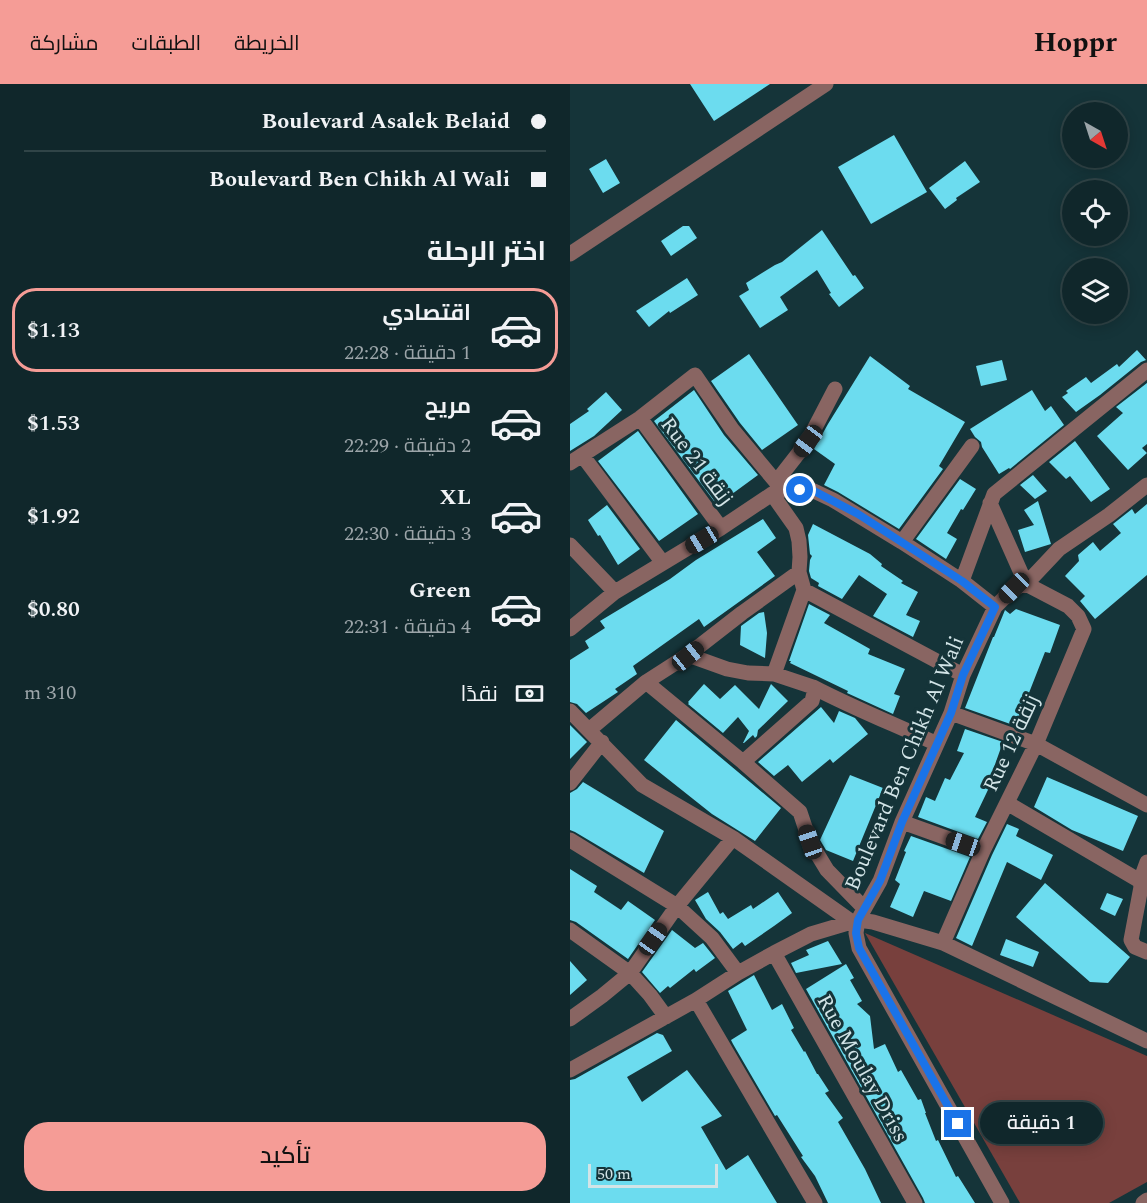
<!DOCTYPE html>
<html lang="ar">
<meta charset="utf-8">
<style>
body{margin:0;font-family:Spectral,Cairo,serif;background:#192f33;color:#f1f3f6;direction:rtl;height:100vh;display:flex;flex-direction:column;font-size:22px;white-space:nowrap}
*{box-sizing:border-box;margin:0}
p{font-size:20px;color:#9ca5a9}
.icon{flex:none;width:33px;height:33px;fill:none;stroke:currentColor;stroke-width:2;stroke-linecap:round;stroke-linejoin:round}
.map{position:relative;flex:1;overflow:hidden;direction:ltr}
.panel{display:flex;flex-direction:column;background:#10272b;width:570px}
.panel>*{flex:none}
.hud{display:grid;align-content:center;height:132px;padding:0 24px;background:#10272b}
.needle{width:39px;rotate:141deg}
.controls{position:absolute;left:492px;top:18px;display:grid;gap:12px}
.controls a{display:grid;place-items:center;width:66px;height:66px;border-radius:50%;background:#10272b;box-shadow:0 3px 15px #0003,0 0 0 2px #304447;font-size:30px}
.scale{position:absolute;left:18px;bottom:15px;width:130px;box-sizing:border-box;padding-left:6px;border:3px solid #d2e4e7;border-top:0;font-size:16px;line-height:21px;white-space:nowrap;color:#d2e4e7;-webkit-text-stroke:4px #153439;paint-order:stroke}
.end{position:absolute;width:27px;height:27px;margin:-14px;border:8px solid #1a73e8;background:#fff;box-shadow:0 0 0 3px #fff}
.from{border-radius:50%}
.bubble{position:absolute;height:42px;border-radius:21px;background:#10272b;box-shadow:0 3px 15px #0003,0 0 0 2px #304447;font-size:20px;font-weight:600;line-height:42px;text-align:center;direction:rtl}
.car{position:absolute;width:18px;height:36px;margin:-18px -9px;border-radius:8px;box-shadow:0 0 4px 2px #0007;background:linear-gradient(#222 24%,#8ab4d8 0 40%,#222 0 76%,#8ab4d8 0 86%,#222 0)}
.hud b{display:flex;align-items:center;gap:21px;height:57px;font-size:22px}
.hud b+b{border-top:2px solid #304447}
.hud i{width:15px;height:15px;background:#f1f3f6}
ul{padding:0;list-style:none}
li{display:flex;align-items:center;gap:18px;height:84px;margin:0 12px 9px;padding:0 12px;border:3px solid transparent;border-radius:24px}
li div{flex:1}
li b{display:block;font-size:22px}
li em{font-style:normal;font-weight:600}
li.active{border-color:#f59c96}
li>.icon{width:54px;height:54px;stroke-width:1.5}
h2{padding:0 24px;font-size:27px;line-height:72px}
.pay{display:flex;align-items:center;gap:15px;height:66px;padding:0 24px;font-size:22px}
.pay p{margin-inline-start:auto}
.button{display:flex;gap:12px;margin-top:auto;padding:12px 24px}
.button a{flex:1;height:69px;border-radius:24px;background:#f59c96;color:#111;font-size:24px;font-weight:600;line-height:69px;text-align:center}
header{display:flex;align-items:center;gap:36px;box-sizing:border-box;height:84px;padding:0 30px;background:#f59c96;color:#111}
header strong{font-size:28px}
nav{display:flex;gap:33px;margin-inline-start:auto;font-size:21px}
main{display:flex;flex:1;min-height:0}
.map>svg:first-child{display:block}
.green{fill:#78403d}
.building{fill:#6cdcef}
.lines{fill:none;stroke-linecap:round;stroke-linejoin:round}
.minor{stroke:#896562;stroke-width:15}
.route{stroke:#1a73e8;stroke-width:8}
.labels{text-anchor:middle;stroke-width:6;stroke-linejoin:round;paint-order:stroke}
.street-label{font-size:21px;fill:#d2e4e7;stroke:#153439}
</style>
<header>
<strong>Hoppr</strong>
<nav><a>الخريطة</a><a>الطبقات</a><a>مشاركة</a></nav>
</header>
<main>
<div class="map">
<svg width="577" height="1119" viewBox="0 0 577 1119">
<rect width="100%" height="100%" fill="#153439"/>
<path class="green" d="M 295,849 L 577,972 L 577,1098 L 539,1119 L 450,1119 Z"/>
<path class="building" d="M 120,0 L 200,0 L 144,37 Z
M 324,51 L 357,108 L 301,140 L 268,83 Z
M 36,75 L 50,99 L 33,109 L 19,85 Z
M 395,77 L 410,98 L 386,114 L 387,116 L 375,125 L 359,104 Z
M 113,142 L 119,142 L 127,154 L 101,172 L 91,157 Z
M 252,146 L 283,192 L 285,191 L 294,204 L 269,223 L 259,210 L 261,209 L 247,186 L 210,213 L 218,226 L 190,244 L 169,212 L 179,206 L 176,199 L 205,181 L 212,178 Z
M 117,194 L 128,211 L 100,229 L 99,227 L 79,243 L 66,227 Z
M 567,266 L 576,276 L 571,278 L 530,311 L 506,328 L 492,313 L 498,309 L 496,307 L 516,293 L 521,299 L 547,280 L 549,283 Z
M 179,270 L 228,341 L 192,366 L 170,339 L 141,297 Z
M 300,272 L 340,302 L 338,305 L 395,338 L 369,382 L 373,385 L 329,445 L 268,408 L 254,401 L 265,380 L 244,365 L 258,340 Z
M 432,276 L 437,296 L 411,302 L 406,282 Z
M 577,299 L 577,360 L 572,364 L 577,369 L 558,386 L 527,352 L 553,329 L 546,323 Z
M 124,306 L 154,351 L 188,391 L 147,421 L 84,337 Z
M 462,306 L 475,327 L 481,322 L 494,341 L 440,385 L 439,384 L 429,390 L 412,363 L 411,358 L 405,353 L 400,345 Z
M 36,308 L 52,326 L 24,352 L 0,367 L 0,340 L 19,327 L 17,325 Z
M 68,347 L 128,430 L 89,457 L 28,377 Z
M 505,357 L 540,405 L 521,418 L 500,392 L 496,395 L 479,378 Z
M 463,391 L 477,407 L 465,415 L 450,401 Z
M 390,395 L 406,405 L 393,426 L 391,425 L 377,449 L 387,455 L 376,475 L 346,455 Z
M 468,417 L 481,460 L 455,468 L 448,446 L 464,441 L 454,426 Z
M 577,420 L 577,491 L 525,535 L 510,517 L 515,512 L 495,492 L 509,477 L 508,471 L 523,458 L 530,467 L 551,449 L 543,440 L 562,425 L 565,430 Z
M 37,421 L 70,465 L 48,481 L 30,451 L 28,452 L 18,436 Z
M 193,435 L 206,454 L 187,468 L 205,492 L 134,543 L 129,535 L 63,582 L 67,590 L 45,605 L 48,608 L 16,629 L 7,620 L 0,618 L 0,576 L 19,564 L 15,557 L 35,544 L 30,537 L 100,495 L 126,476 Z
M 243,440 L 300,470 L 312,480 L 311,482 L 333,497 L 331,499 L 348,508 L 336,531 L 350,537 L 343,553 L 303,532 L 317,510 L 289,491 L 272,515 L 248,502 L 249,499 L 241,494 L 239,487 L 240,476 L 242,472 L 240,470 L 238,451 Z
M 239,520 L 260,531 L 254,539 L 300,565 L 298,570 L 335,585 L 324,610 L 330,612 L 323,630 L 277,609 L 278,607 L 220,579 L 221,577 L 219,577 Z
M 446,525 L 490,541 L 480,569 L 475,568 L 446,642 L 395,624 L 423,553 L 424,553 L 435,526 L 440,530 Z
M 194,528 L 197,549 L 195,574 L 170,561 L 171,542 L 189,529 Z
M 134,600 L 150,615 L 165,601 L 189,625 L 201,600 L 218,617 L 188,646 L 187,652 L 185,654 L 183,651 L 174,659 L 173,659 L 179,647 L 168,633 L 153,649 L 118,620 L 119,619 L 118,618 Z
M 251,623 L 264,639 L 269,627 L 285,634 L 298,650 L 263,679 L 260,675 L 232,698 L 218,681 L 204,692 L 188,678 Z
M 106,636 L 211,724 L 185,757 L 142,730 L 74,676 Z
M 0,641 L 17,658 L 0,675 Z
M 395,645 L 433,658 L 423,686 L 427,687 L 405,733 L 417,738 L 408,755 L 348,733 L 356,713 L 365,717 L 375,694 L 380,696 L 394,669 L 387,667 Z
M 280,691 L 313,704 L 283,777 L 256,766 L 250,756 Z
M 477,693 L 568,732 L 553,767 L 502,746 L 464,723 Z
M 13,698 L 94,747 L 74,789 L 5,748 L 0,746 L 0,709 L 7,705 Z
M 437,740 L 449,745 L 446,752 L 483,771 L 471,796 L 437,778 L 402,862 L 386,854 L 422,771 Z
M 341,752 L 400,773 L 381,817 L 354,807 L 343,833 L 320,823 L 330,800 L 325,796 L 336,768 L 334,767 Z
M 0,785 L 27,802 L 24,808 L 51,826 L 58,817 L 85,836 L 58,875 L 6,838 L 0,836 Z
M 475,799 L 560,873 L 538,899 L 520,898 L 446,833 Z
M 138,808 L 150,830 L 153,828 L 158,835 L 181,821 L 183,825 L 208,808 L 222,829 L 204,842 L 175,862 L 172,858 L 163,865 L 150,848 L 136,835 L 125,816 Z
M 537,809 L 553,815 L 545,832 L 530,825 Z
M 102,846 L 125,864 L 133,859 L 145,874 L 126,888 L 124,885 L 100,904 L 98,902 L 90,909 L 72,888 Z
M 436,855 L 469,868 L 463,883 L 430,871 Z
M 258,857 L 272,880 L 226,889 L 221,879 L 239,871 L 236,866 Z
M 0,877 L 17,896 L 0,911 Z
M 276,880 L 284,894 L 280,896 L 292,917 L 287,920 L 300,932 L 304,965 L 315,960 L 328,988 L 331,986 L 348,1016 L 351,1015 L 356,1029 L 355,1029 L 366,1057 L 368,1056 L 386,1093 L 388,1092 L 405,1119 L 355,1119 L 353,1114 L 236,905 Z
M 184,891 L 202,926 L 212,920 L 224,944 L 221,946 L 234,968 L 235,967 L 247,990 L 248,990 L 259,1007 L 255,1009 L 273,1034 L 268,1038 L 295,1085 L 311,1119 L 258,1119 L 245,1092 L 231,1073 L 233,1072 L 207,1031 L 205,1032 L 163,960 L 161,956 L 177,946 L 158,907 Z
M 87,949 L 93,951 L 102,967 L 57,993 L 72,1018 L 117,986 L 152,1032 L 131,1043 L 156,1086 L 178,1071 L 207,1119 L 0,1119 L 0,996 L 5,995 Z"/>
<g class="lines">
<path class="minor" d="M 0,170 L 256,0
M 70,334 L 151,444
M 12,371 L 93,479
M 0,379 L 70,334 L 125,291 L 162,345 L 206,398 L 217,405
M 206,398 L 238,357 L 265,305
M 202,410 L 226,444 L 229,457 L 230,473 L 229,488 L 234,506 L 393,591
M 332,458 L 402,362
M 0,461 L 45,508
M 392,497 L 424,410 L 577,286
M 0,545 L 45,508 L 151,444 L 202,410 L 217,405 L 244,407 L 263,416 L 332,458 L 392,497 L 425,523
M 118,571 L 172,529 L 229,488
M 204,590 L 234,506
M 76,598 L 173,678 L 230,728 L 240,758 L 257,786 L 294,824
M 243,603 C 283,624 326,641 367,660
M 0,627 L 72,701 L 163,754 L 282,838
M 381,629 L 466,660 L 577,721
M 19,646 L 76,598 L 118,571 L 157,585 L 178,589 L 204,590 L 243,603 L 244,609 L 242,617 L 173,678
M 0,699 L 32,658
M 437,719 L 570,797 L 571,803 L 561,856 L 565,863 L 577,868
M 332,738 L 413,767
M 0,756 L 107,822 L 142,854 L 168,889
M 570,797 L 577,778
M 0,846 L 60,889 L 80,911 L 96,933
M 373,859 L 413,767 L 466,660 L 514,545 L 508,532 L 498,522 L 456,500 L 420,419
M 204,869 L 345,1119
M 126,916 L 245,1119
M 0,935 L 32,912 L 60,889 L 107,822 L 163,754
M 0,986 L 126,916 L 168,889 L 204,869 L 241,850 L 288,836 L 303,838 L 373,859 L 577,957
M 432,1119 L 289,864 L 286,849 L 288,836 L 310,797 L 332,738 L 381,629 L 393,591 L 425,523 L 444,504 L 456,500 L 489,465 L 539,431 L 577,401
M 573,1119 L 577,1116"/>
</g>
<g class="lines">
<path class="route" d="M 230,406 L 244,407 L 288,430 L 392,497 L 425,523 L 393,591 L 381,629 L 332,738 L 310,797 L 288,836 L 286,849 L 289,864 L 388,1040"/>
</g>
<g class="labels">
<g class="street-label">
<text transform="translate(127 377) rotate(53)" y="7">Rue 21 زنقة</text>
<text transform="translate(441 659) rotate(-65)" y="7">Rue 12 زنقة</text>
<text transform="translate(334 679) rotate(-67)" y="7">Boulevard Ben Chikh Al Wali</text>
<text transform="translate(293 984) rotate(61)" y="7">Rue Moulay Driss</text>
</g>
</g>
</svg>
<div class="controls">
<a><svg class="needle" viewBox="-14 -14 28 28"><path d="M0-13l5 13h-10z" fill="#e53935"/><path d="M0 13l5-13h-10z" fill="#9ca5a9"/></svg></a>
<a><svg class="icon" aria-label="locate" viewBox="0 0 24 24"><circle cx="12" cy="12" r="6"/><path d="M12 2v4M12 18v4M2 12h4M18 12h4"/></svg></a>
<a><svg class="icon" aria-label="layers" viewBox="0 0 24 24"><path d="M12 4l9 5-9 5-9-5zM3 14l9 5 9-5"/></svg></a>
</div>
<div class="scale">50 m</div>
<i class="end from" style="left:230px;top:406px"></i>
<i class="end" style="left:388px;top:1040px"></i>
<div class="bubble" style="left:410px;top:1018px;width:123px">1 دقيقة</div>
<i class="car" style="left:238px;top:357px;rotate:217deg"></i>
<i class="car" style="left:132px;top:456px;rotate:239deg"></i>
<i class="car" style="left:444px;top:504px;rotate:225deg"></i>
<i class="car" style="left:118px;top:572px;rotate:51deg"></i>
<i class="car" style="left:240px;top:758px;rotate:341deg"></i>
<i class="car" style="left:393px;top:760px;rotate:289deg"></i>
<i class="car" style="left:83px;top:855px;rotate:35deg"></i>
</div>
<section class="panel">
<div class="hud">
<b><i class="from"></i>Boulevard Asalek Belaid</b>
<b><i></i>Boulevard Ben Chikh Al Wali</b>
</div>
<h2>اختر الرحلة</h2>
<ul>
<li class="active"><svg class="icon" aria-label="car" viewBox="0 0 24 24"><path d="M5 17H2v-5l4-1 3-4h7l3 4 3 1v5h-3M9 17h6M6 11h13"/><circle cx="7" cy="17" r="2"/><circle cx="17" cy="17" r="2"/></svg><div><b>اقتصادي</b><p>1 دقيقة · 22:28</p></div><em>$1.13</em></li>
<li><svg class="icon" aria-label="car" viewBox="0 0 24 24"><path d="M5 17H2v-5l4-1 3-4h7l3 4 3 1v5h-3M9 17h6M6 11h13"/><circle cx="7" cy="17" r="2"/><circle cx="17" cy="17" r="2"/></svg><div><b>مريح</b><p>2 دقيقة · 22:29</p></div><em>$1.53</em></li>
<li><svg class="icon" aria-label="car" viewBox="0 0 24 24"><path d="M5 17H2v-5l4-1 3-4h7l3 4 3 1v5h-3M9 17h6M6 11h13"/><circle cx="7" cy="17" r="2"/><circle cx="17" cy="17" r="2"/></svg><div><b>XL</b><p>3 دقيقة · 22:30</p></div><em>$1.92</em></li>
<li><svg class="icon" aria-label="car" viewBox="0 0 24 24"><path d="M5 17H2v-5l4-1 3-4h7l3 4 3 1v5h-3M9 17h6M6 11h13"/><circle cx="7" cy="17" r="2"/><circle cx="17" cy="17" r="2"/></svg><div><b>Green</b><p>4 دقيقة · 22:31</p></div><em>$0.80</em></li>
</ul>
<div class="pay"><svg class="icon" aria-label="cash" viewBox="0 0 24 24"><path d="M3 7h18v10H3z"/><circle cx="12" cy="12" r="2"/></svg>نقدًا<p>310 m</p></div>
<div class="button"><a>تأكيد</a></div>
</section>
</main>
